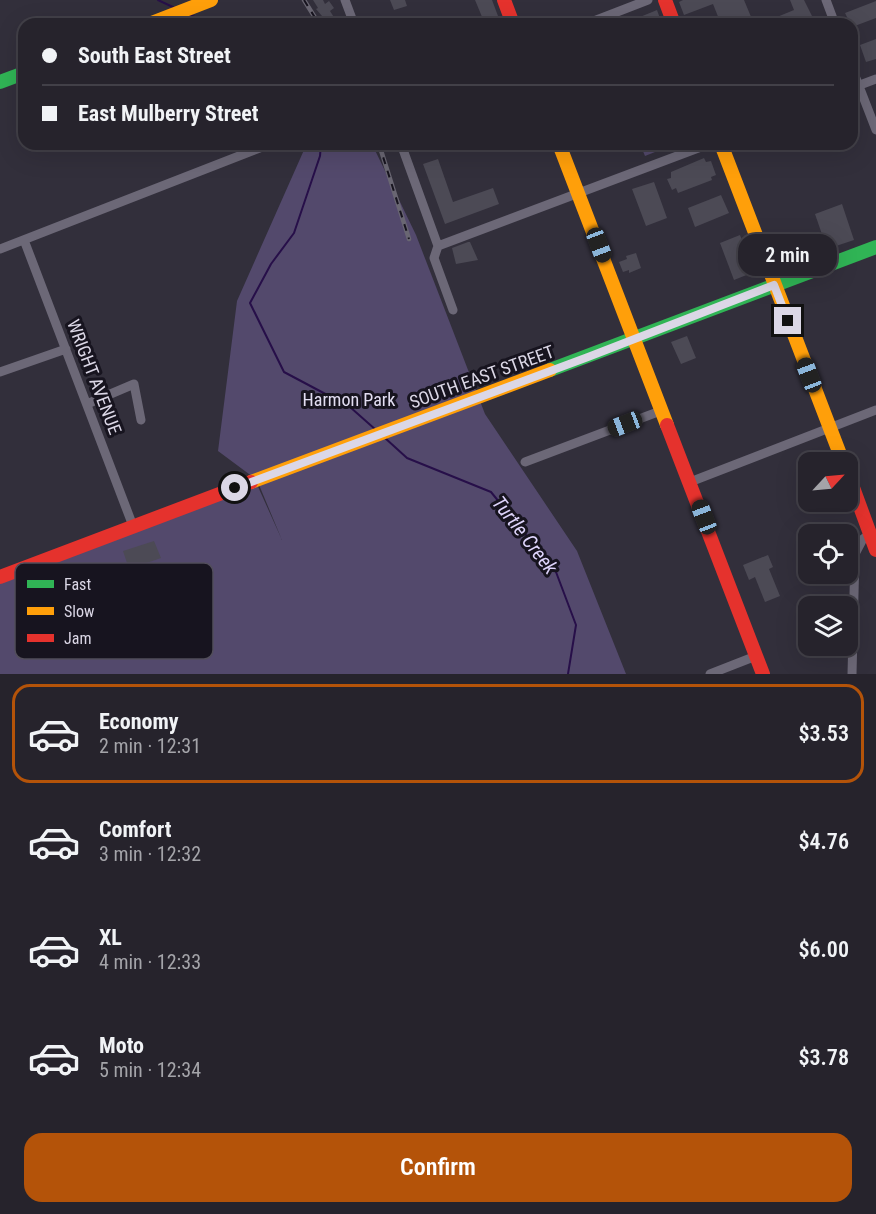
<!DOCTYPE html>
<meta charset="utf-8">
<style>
body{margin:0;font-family:"Roboto Condensed",sans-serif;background:#2e2b34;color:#f1f3f6;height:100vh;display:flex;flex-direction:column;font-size:22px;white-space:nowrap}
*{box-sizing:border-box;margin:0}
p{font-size:20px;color:#a4a4a9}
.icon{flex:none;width:33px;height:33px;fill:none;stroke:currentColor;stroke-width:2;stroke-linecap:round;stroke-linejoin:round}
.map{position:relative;height:674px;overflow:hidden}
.side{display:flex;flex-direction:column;background:#26232c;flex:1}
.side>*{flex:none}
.top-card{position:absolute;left:18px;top:18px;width:840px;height:132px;border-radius:18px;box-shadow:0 6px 24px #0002,0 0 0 2px #424048;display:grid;align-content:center;height:132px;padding:0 24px;background:#26232c}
.needle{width:39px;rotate:64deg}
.tools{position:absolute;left:798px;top:452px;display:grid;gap:12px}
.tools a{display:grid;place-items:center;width:60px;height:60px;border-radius:12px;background:#26232c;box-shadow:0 6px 24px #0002,0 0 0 2px #424048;font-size:30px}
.end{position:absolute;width:27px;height:27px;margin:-14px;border:8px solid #dbd7e6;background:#111;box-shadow:0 0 0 3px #111}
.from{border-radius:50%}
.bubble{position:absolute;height:42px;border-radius:18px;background:#26232c;box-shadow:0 6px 24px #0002,0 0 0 2px #424048;font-size:20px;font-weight:600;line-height:42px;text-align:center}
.car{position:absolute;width:18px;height:36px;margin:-18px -9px;border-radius:8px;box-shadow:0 0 4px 2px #0007;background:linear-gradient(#222 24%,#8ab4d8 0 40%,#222 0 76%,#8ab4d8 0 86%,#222 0)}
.top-card b{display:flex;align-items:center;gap:21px;height:57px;font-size:22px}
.top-card b+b{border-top:2px solid #424048}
.top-card i{width:15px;height:15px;background:#f1f3f6}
ul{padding:10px 0 0;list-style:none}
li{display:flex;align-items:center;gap:18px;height:99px;margin:0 12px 9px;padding:0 12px;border:3px solid transparent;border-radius:18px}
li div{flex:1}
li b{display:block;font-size:22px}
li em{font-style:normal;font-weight:600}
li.active{border-color:#b45309}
li>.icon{width:54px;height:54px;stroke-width:1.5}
.button{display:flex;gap:12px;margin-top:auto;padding:12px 24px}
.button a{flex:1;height:69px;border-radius:18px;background:#b45309;color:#fff;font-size:24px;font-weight:600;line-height:69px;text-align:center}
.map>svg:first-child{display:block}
.green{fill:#53496c}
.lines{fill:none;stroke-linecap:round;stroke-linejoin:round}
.stream{stroke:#270f49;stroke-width:2}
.building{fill:#4c4a55}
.street{stroke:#6c6877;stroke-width:9}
.fast{stroke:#30b455;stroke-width:14}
.slow{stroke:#ff9f0a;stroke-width:14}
.jam{stroke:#e5322d;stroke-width:14}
.rail-casing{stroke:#696672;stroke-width:4.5}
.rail{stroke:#17141f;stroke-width:2;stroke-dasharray:7;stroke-linecap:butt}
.route{stroke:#dbd7e6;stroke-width:8}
.labels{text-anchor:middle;stroke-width:6;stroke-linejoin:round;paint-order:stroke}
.street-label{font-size:18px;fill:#dbd7e6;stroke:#17141f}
.park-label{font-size:18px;fill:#e3def2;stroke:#17141f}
.water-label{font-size:20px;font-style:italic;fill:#ded4fb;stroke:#17141f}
.key{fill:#17141f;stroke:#524e5b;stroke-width:1.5}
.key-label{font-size:16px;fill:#dbd7e6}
</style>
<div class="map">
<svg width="876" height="674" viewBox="0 0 876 674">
<rect width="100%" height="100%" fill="#322f3b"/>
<path class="green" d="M 318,144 L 372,144 L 416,235 L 485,414 L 577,551 L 626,674 L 0,674 L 0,577 L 255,480 L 282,540 L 257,480 L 218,451 L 237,301 L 304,150 Z
M 640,144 L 675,144 L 645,156 Z"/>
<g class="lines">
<path class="stream" d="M 158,0 L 175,8
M 188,14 L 210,24
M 321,144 L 320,156 L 294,233 L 271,264 L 250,303 L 284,372 L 350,407 L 376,430
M 385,438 L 407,458 L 491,492 L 556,572 L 576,625 L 568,674"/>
</g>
<path class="building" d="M 313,0 L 323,0 L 325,4 L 329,1 L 334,8 L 330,11 L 335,19 L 328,23 L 316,9 L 318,8 Z
M 390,0 L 405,0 L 407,6 L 394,10 Z
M 475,0 L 492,0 L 501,24 L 485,24 Z
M 683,0 L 744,0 L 754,24 L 721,24 L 713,4 L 684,15 L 679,2 Z
M 790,0 L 804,0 L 813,18 L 797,24 L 780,24 L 777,17 L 794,10 Z
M 876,1 L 876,18 L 852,27 L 845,13 Z
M 657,10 L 662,24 L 623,24 Z
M 876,39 L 876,59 L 866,62 L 860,45 Z
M 704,158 L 706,162 L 711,161 L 716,175 L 711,177 L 712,180 L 678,193 L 676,188 L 672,190 L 667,179 L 671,178 L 671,172 Z
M 438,159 L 453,202 L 493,188 L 499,204 L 445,224 L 423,164 Z
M 654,182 L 667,218 L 646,226 L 632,189 Z
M 721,195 L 729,213 L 695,227 L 688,208 Z
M 842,204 L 854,240 L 827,249 L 815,214 Z
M 740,235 L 754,272 L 734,280 L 720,243 Z
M 468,242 L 470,242 L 478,260 L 456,264 L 452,248 Z
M 636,253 L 641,268 L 629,273 L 629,270 L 623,272 L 619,262 L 627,259 L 626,256 Z
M 687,336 L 696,358 L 681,364 L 671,342 Z
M 154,541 L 161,558 L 129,569 L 123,551 Z
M 768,555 L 773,567 L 769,569 L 780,596 L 765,602 L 755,577 L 749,580 L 743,565 Z"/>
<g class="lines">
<path class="street" d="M 345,0 L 354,24
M 826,0 L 835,24
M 586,24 L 648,0
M 852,68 L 876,130
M 852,88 L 876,79
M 401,144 L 438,246 L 434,258 L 453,310
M 24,240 L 133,526
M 438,246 L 709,144
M 0,249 L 270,144
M 0,372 L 66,349
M 87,404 L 134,384 L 141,420
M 525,462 L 663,410
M 690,482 L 876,410
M 710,674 L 756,656
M 852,674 L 855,554 L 863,539 L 870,534"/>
<path class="fast" d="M 0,82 L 24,73
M 550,370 L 876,247"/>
<path class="slow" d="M 149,24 L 211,0
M 559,144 L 667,425
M 721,144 L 843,462
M 251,482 L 550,370"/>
<path class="jam" d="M 504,0 L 513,24
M 665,0 L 674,24
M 667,425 L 763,674
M 848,474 L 876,550
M 0,577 L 251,482"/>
<g class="rail-casing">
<path id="rail" d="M 304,0 L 319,24
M 379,144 L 409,239"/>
</g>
<use href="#rail" class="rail"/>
</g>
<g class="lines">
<path class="route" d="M 235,488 L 588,357 L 774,285 L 788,321"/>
</g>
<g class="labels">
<g class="street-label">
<text transform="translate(94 377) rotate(69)" y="6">WRIGHT AVENUE</text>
<text transform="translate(482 377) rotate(-20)" y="6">SOUTH EAST STREET</text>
</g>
<g class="park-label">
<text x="349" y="406">Harmon Park</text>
</g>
<g class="water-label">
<text transform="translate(525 535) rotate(52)" y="7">Turtle Creek</text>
</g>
</g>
<rect x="15" y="563" width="198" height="96" rx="9" class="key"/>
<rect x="27" y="580" width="27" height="8" fill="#30b455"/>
<rect x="27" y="607" width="27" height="8" fill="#ff9f0a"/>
<rect x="27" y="634" width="27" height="8" fill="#e5322d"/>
<g class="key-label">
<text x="64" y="590">Fast</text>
<text x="64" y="617">Slow</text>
<text x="64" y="644">Jam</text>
</g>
</svg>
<div class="tools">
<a><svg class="needle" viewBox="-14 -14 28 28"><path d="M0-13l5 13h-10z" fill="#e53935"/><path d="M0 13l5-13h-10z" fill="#a4a4a9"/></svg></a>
<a><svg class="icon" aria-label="locate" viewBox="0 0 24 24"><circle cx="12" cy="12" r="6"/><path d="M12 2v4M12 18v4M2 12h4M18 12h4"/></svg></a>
<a><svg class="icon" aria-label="layers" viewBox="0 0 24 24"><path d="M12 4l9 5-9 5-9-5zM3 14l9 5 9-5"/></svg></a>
</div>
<i class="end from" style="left:235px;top:488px"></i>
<i class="end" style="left:788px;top:321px"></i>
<div class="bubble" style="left:738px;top:234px;width:99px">2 min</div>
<i class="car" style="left:599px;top:245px;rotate:159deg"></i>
<i class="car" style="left:809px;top:375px;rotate:339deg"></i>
<i class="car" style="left:625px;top:424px;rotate:249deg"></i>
<i class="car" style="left:704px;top:517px;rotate:339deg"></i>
<div class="top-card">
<b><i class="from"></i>South East Street</b>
<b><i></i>East Mulberry Street</b>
</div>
</div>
<section class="side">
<ul>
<li class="active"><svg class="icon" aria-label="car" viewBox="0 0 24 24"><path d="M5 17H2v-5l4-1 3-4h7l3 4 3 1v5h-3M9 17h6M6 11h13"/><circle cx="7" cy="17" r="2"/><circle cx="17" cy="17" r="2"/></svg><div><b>Economy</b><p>2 min · 12:31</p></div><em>$3.53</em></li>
<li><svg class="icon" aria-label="car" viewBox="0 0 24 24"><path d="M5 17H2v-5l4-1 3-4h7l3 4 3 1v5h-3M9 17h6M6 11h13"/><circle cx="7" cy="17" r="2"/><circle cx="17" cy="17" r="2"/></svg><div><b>Comfort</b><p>3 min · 12:32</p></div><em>$4.76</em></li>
<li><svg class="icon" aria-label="car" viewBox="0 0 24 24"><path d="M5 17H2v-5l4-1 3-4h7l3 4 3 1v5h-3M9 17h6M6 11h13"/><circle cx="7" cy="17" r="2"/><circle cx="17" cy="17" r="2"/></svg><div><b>XL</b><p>4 min · 12:33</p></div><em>$6.00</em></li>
<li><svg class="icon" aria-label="car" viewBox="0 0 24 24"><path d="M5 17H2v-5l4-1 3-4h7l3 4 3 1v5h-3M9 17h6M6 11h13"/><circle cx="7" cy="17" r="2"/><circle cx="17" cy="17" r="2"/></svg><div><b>Moto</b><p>5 min · 12:34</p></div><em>$3.78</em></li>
</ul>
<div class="button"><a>Confirm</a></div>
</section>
